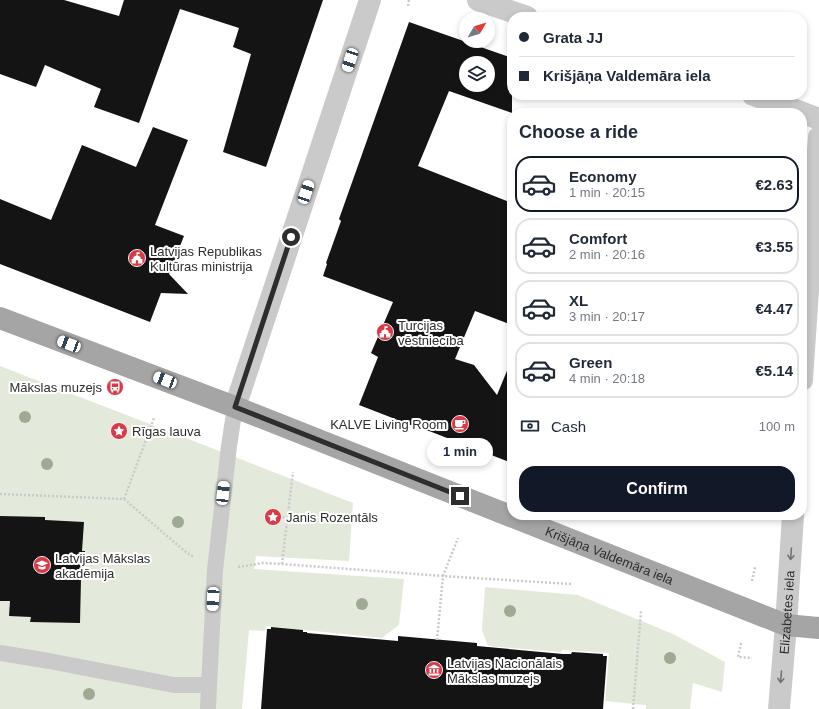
<!DOCTYPE html>
<meta charset="utf-8">
<style>
body{margin:0;font-family:Helvetica,sans-serif;background:#f2f2f3;color:#1f2937;height:100vh;display:flex;flex-direction:column;font-size:15px;white-space:nowrap}
*{box-sizing:border-box;margin:0}
p{font-size:13px;color:#747a83}
.icon{flex:none;width:22px;height:22px;fill:none;stroke:currentColor;stroke-width:2;stroke-linecap:round;stroke-linejoin:round}
.map{position:relative;flex:1;overflow:hidden}
.sheet{position:absolute;left:507px;top:108px;width:300px;height:412px;display:flex;flex-direction:column;background:#fff;border-radius:16px;box-shadow:0 2px 6px #0003}
.sheet>*{flex:none}
.banner{position:absolute;left:507px;top:12px;width:300px;height:88px;border-radius:16px;box-shadow:0 2px 6px #0003;display:grid;align-content:center;height:88px;padding:0 12px;background:#fff}
.needle{width:26px;rotate:52deg}
.fabs{position:absolute;left:459px;top:12px;display:grid;gap:8px}
.fabs a{display:grid;place-items:center;width:36px;height:36px;border-radius:50%;background:#fff;box-shadow:0 2px 6px #0003;font-size:20px}
.end{position:absolute;width:18px;height:18px;margin:-9px;border:5px solid #2d2d2d;background:#fff;box-shadow:0 0 0 2px #fff}
.from{border-radius:50%}
.bubble{position:absolute;height:28px;border-radius:14px;background:#fff;box-shadow:0 2px 6px #0003;font-size:13px;font-weight:600;line-height:28px;text-align:center}
.car{position:absolute;width:12px;height:24px;margin:-12px -6px;border-radius:5px;box-shadow:0 0 3px 1px #0007;background:linear-gradient(#fff 24%,#345 0 40%,#fff 0 76%,#345 0 86%,#fff 0)}
.banner b{display:flex;align-items:center;gap:14px;height:38px;font-size:15px}
.banner b+b{border-top:1px solid #e0e1e3}
.banner i{width:10px;height:10px;background:#1f2937}
ul{padding:0;list-style:none}
li{display:flex;align-items:center;gap:12px;height:56px;margin:0 8px 6px;padding:0 4px;border:2px solid #e0e1e3;border-radius:16px}
li div{flex:1}
li b{display:block;font-size:15px}
li em{font-style:normal;font-weight:600}
li.current{border-color:#111827}
li>.icon{width:36px;height:36px;stroke-width:1.5}
h2{padding:0 12px;font-size:18px;line-height:48px}
.pay{display:flex;align-items:center;gap:10px;height:44px;padding:0 12px;font-size:15px}
.pay p{margin-inline-start:auto}
.button{display:flex;gap:8px;margin-top:auto;padding:8px 12px}
.button a{flex:1;height:46px;border-radius:16px;background:#111827;color:#fff;font-size:16px;font-weight:600;line-height:46px;text-align:center}
.map>svg:first-child{display:block}
.green{fill:#e3e9db}
.building{fill:#141414;fill-rule:evenodd}
.lines{fill:none;stroke-linecap:round;stroke-linejoin:round}
.path{stroke:#cacaca;stroke-width:2.5;stroke-dasharray:2 2;stroke-linecap:butt}
.lane{stroke:#cacaca;stroke-width:16}
.street{stroke:#cacaca;stroke-width:22}
.primary{stroke:#a5a5a5;stroke-width:22}
.tree{fill:#9faa95}
.oneway{stroke:#747474}
.route{stroke:#2d2d2d;stroke-width:5}
.labels{text-anchor:middle;stroke-width:4;stroke-linejoin:round;paint-order:stroke}
.poi-label{font-size:13px;fill:#2d2d2d;stroke:#fff;text-anchor:start}
.street-label{font-size:13px;fill:#2d2d2d;stroke:#fff}
</style>
<div class="map">
<svg width="819" height="709" viewBox="0 0 819 709">
<rect width="100%" height="100%" fill="#fff"/>
<path class="green" d="M 0,366 L 353,503 L 349,561 L 256,556 L 254,569 L 404,579 L 399,625 L 382,638 L 266,626 L 265,631 L 249,630 L 242,709 L 0,709 Z
M 485,587 L 578,595 L 673,634 L 725,662 L 722,692 L 693,683 L 690,709 L 646,709 L 646,705 L 605,701 L 609,653 L 562,650 L 561,652 L 488,646 L 482,630 Z"/>
<path class="building" d="M 0,0 L 64,0 L 119,16 L 124,0 L 323,0 L 266,167 L 223,152 L 251,54 L 233,47 L 239,28 L 180,9 L 139,123 L 94,107 L 101,89 L 45,65 L 36,87 L 0,74 Z
M 409,22 L 512,58 L 512,113 L 449,91 L 418,166 L 512,203 L 512,325 L 475,311 L 455,359 L 474,365 L 497,395 L 511,361 L 512,362 L 512,463 L 429,431 L 426,431 L 359,405 L 378,357 L 371,353 L 393,302 L 323,276 L 327,264 L 326,263 L 341,221 L 339,219 ZM 466,63 L 488,63 L 488,85 L 466,85 Z
M 153,127 L 188,140 L 155,225 L 184,236 L 169,274 L 188,294 L 161,293 L 150,322 L 0,264 L 0,199 L 51,220 L 82,145 L 136,167 Z
M 0,516 L 45,517 L 45,520 L 84,522 L 82,551 L 85,551 L 84,579 L 81,579 L 80,623 L 30,622 L 31,617 L 9,616 L 10,601 L 0,601 Z
M 271,627 L 303,630 L 303,632 L 307,632 L 307,633 L 398,641 L 398,636 L 477,643 L 477,646 L 563,654 L 571,654 L 572,652 L 603,654 L 603,656 L 607,656 L 603,709 L 261,709 L 267,629 L 271,629 Z"/>
<g class="lines">
<path class="path" d="M 408,6 L 409,0
M 0,494 L 124,499 L 187,553 L 194,557
M 124,499 L 154,418
M 279,517 L 288,518
M 282,564 L 293,472
M 238,567 L 263,563 L 282,564 L 443,576 L 571,584
M 752,581 L 755,567
M 437,640 L 443,576 L 458,538
M 741,643 L 738,657 L 752,658
M 633,709 L 641,611"/>
<path class="lane" d="M 0,653 L 49,661 L 174,685 L 209,685 L 215,570 L 229,446 L 235,407
M 208,709 L 209,685"/>
<g class="street">
<path d="M 478,0 L 527,17"/>
<path d="M 753,95 L 798,111 L 819,119"/>
<path d="M 802,380 L 812,230 L 819,137"/>
<path d="M 235,407 L 370,0"/>
<path id="s1" d="M 779,709 L 786,625 L 793,515"/>
</g>
<path class="primary" id="s2" d="M 0,318 L 235,407 L 786,625 L 819,628"/>
</g>
<g class="tree">
<circle cx="25" cy="417" r="6"/>
<circle cx="47" cy="464" r="6"/>
<circle cx="178" cy="522" r="6"/>
<circle cx="362" cy="604" r="6"/>
<circle cx="510" cy="611" r="6"/>
<circle cx="670" cy="658" r="6"/>
<circle cx="89" cy="694" r="6"/>
</g>
<defs><path id="oneway-shaft" d="M-6 0H5M1.5-3L5.5 0L1.5 3" fill="none" stroke-width="1.6" stroke-linecap="round" stroke-linejoin="round"/></defs>
<g class="oneway">
<use href="#oneway-shaft" transform="translate(791 554) rotate(94)"/>
<use href="#oneway-shaft" transform="translate(781 677) rotate(95)"/>
</g>
<g class="lines">
<path class="route" d="M 291,237 L 235,407 L 460,496"/>
</g>
<defs>
<g id="civic-disc" transform="scale(0.9)"><circle r="9.5" fill="#d83a48" stroke="#fff"/><path d="M-.6-6.5H3V-4.5H.6V-3L4-1V1h2V6H-6V1h2V-1L-.6-3ZM-1.2 2.5V6h2.4V2.5Z" fill="#fff"/></g>
<g id="bus-disc" transform="scale(0.9)"><circle r="9.5" fill="#d83a48" stroke="#fff"/><path d="M-5-6H5V4H4V6H2V4H-2V6H-4V4H-5ZM-3.5-4V0h7V-4ZM-3.5 1.2v1.5H-2V1.2ZM2 1.2v1.5H3.5V1.2Z" fill="#fff"/></g>
<g id="cafe-disc" transform="scale(0.9)"><circle r="9.5" fill="#d83a48" stroke="#fff"/><path d="M-5.5-4.5H6V0H3Q3 3.5 0 3.5H-2.5Q-5.5 3.5-5.5 0ZM3-3.2v2h1.7v-2ZM-6 4.5H4V6H-6Z" fill="#fff"/></g>
<g id="sight-disc" transform="scale(0.9)"><circle r="9.5" fill="#d83a48" stroke="#fff"/><path d="M0-6L1.8-2.2L6-1.7L2.9 1.2L3.7 5.4L0 3.3L-3.7 5.4L-2.9 1.2L-6-1.7L-1.8-2.2Z" fill="#fff"/></g>
<g id="university-disc" transform="scale(0.9)"><circle r="9.5" fill="#d83a48" stroke="#fff"/><path d="M0-5L7-2L0 1L-7-2ZM-4 1L0 2.5L4 1V4Q0 6-4 4Z" fill="#fff"/></g>
<g id="museum-disc" transform="scale(0.9)"><circle r="9.5" fill="#d83a48" stroke="#fff"/><path d="M0-6L6-3V-2H-6V-3ZM-5-1h2V3h-2ZM-1-1h2V3h-2ZM3-1h2V3H3ZM-6 4H6V6H-6Z" fill="#fff"/></g>
</defs>
<g fill-rule="evenodd">
<use href="#civic-disc" x="137" y="258"/>
<use href="#civic-disc" x="385" y="332"/>
<use href="#bus-disc" x="115" y="387"/>
<use href="#cafe-disc" x="460" y="424"/>
<use href="#sight-disc" x="119" y="431"/>
<use href="#sight-disc" x="273" y="517"/>
<use href="#university-disc" x="42" y="565"/>
<use href="#museum-disc" x="434" y="670"/>
</g>
<g class="labels">
<g class="poi-label">
<text x="150" y="256">Latvijas Republikas<tspan x="150" dy="15">Kultūras ministrija</tspan></text>
<text x="398" y="330">Turcijas<tspan x="398" dy="15">vēstniecība</tspan></text>
<text x="102" y="392" text-anchor="end">Mākslas muzejs</text>
<text x="447" y="429" text-anchor="end">KALVE Living Room</text>
<text x="132" y="436">Rīgas lauva</text>
<text x="286" y="522">Janis Rozentāls</text>
<text x="55" y="563">Latvijas Mākslas<tspan x="55" dy="15">akadēmija</tspan></text>
<text x="447" y="668">Latvijas Nacionālais<tspan x="447" dy="15">Mākslas muzejs</tspan></text>
</g>
<g class="street-label">
<text dy="5" stroke="none"><textPath href="#s2" startOffset="654">Krišjāņa Valdemāra iela</textPath></text>
<text dy="5" stroke="none"><textPath href="#s1" startOffset="97">Elizabetes iela</textPath></text>
</g>
</g>
</svg>
<div class="fabs">
<a><svg class="needle" viewBox="-14 -14 28 28"><path d="M0-13l5 13h-10z" fill="#e53935"/><path d="M0 13l5-13h-10z" fill="#747a83"/></svg></a>
<a><svg class="icon" aria-label="layers" viewBox="0 0 24 24"><path d="M12 4l9 5-9 5-9-5zM3 14l9 5 9-5"/></svg></a>
</div>
<i class="end from" style="left:291px;top:237px"></i>
<i class="end" style="left:460px;top:496px"></i>
<div class="bubble" style="left:427px;top:438px;width:66px">1 min</div>
<i class="car" style="left:350px;top:60px;rotate:198deg"></i>
<i class="car" style="left:306px;top:192px;rotate:19deg"></i>
<i class="car" style="left:69px;top:344px;rotate:291deg"></i>
<i class="car" style="left:165px;top:380px;rotate:291deg"></i>
<i class="car" style="left:223px;top:493px;rotate:6deg"></i>
<i class="car" style="left:213px;top:599px;rotate:183deg"></i>
<div class="banner">
<b><i class="from"></i>Grata JJ</b>
<b><i></i>Krišjāņa Valdemāra iela</b>
</div>
<section class="sheet">
<h2>Choose a ride</h2>
<ul>
<li class="current"><svg class="icon" aria-label="car" viewBox="0 0 24 24"><path d="M5 17H2v-5l4-1 3-4h7l3 4 3 1v5h-3M9 17h6M6 11h13"/><circle cx="7" cy="17" r="2"/><circle cx="17" cy="17" r="2"/></svg><div><b>Economy</b><p>1 min · 20:15</p></div><em>€2.63</em></li>
<li><svg class="icon" aria-label="car" viewBox="0 0 24 24"><path d="M5 17H2v-5l4-1 3-4h7l3 4 3 1v5h-3M9 17h6M6 11h13"/><circle cx="7" cy="17" r="2"/><circle cx="17" cy="17" r="2"/></svg><div><b>Comfort</b><p>2 min · 20:16</p></div><em>€3.55</em></li>
<li><svg class="icon" aria-label="car" viewBox="0 0 24 24"><path d="M5 17H2v-5l4-1 3-4h7l3 4 3 1v5h-3M9 17h6M6 11h13"/><circle cx="7" cy="17" r="2"/><circle cx="17" cy="17" r="2"/></svg><div><b>XL</b><p>3 min · 20:17</p></div><em>€4.47</em></li>
<li><svg class="icon" aria-label="car" viewBox="0 0 24 24"><path d="M5 17H2v-5l4-1 3-4h7l3 4 3 1v5h-3M9 17h6M6 11h13"/><circle cx="7" cy="17" r="2"/><circle cx="17" cy="17" r="2"/></svg><div><b>Green</b><p>4 min · 20:18</p></div><em>€5.14</em></li>
</ul>
<div class="pay"><svg class="icon" aria-label="cash" viewBox="0 0 24 24"><path d="M3 7h18v10H3z"/><circle cx="12" cy="12" r="2"/></svg>Cash<p>100 m</p></div>
<div class="button"><a>Confirm</a></div>
</section>
</div>
